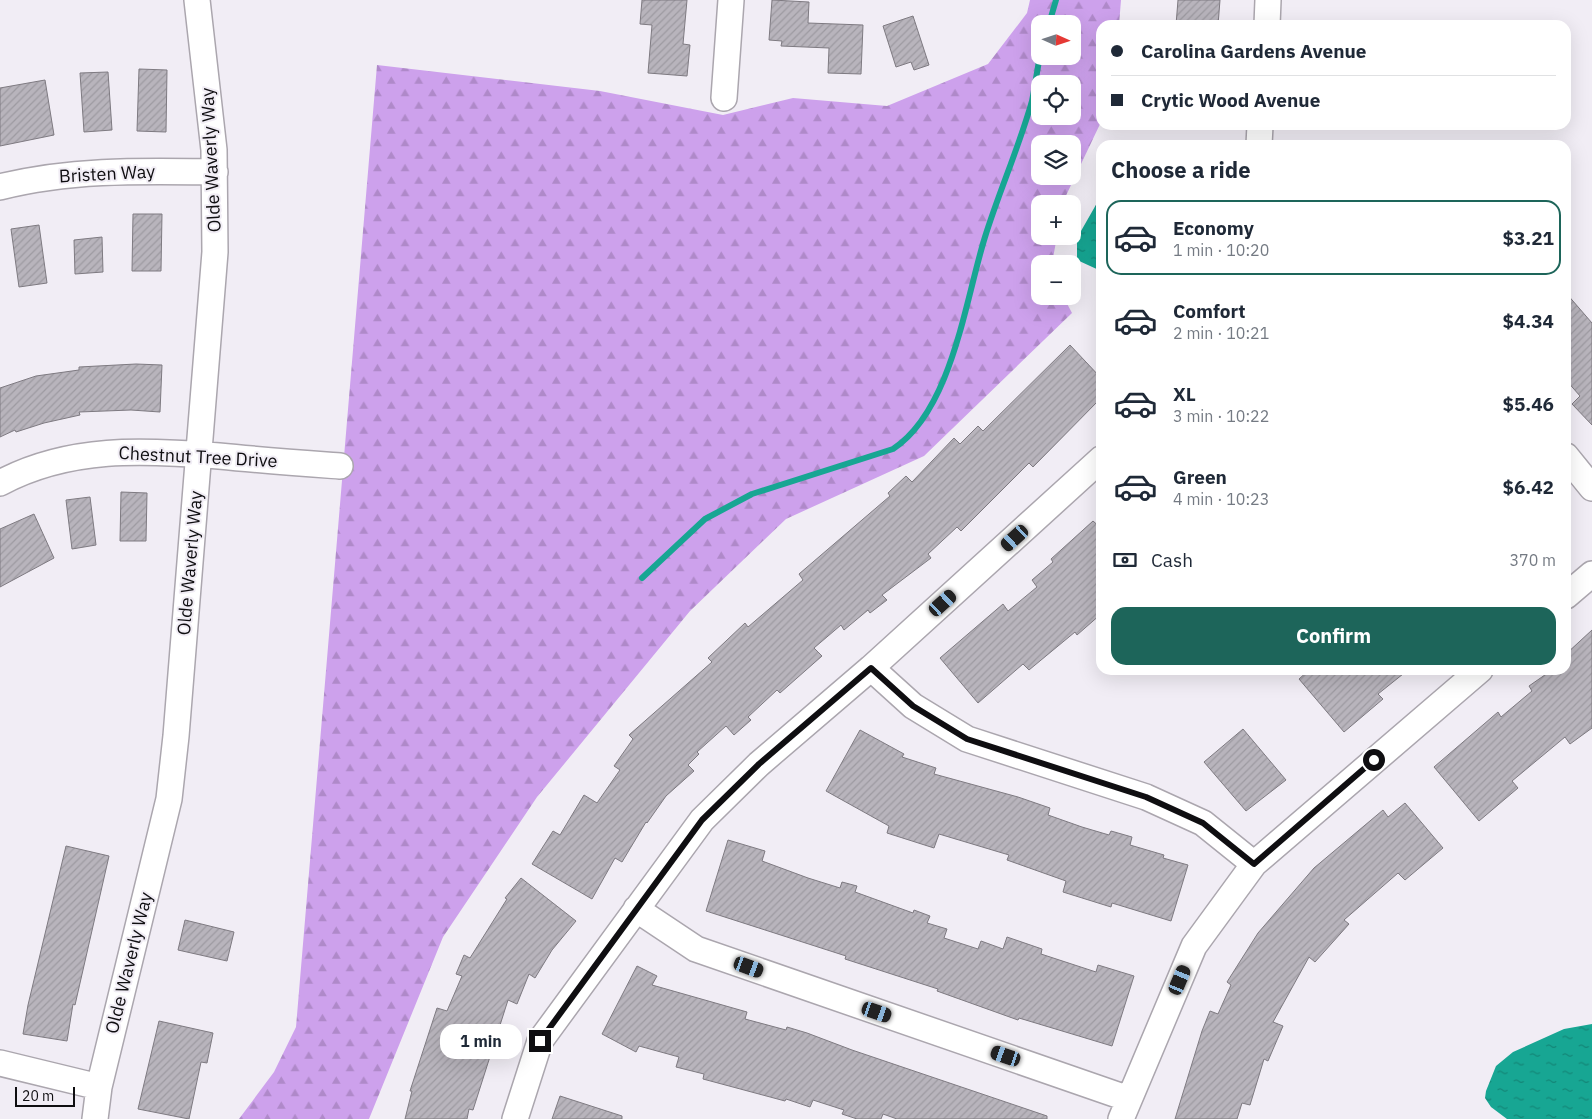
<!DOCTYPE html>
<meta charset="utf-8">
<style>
body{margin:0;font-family:"IBM Plex Sans",sans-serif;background:#f6f6f7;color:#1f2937;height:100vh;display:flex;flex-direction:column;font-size:19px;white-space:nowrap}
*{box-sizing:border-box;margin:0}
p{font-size:16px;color:#747a83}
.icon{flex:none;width:28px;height:28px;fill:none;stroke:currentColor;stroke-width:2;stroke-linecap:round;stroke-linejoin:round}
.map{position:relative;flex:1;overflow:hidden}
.drawer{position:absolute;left:1096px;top:140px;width:475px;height:535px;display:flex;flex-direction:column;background:#fff;border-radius:15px;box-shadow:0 5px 20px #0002}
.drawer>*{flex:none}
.top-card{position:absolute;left:1096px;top:20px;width:475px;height:110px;border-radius:15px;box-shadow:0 5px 20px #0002;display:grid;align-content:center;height:110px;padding:0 15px;background:#fff}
.needle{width:32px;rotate:93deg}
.fabs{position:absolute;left:1031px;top:15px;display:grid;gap:10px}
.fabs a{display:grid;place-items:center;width:50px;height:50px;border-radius:10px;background:#fff;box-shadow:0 5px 20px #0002;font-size:25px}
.scale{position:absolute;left:15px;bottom:12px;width:60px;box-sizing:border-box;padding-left:5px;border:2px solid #0f0e11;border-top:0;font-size:14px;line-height:18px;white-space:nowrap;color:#0f0e11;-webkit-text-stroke:4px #f1edf5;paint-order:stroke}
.end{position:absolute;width:22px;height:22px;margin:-11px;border:6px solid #0f0e11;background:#fff;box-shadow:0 0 0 2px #fff}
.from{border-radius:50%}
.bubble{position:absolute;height:35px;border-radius:15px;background:#fff;box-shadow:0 5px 20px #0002;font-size:16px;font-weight:800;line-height:35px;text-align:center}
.car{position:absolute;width:15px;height:30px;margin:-15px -8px;border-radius:6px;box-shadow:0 0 4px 1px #0007;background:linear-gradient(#222 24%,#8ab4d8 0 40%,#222 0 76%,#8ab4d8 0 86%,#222 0)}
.top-card b{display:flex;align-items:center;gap:18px;height:48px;font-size:19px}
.top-card b+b{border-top:1px solid #e0e1e3}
.top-card i{width:12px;height:12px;background:#1f2937}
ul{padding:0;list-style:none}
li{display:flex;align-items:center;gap:15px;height:75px;margin:0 10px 8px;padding:0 5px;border:2px solid transparent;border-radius:15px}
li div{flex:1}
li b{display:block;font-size:19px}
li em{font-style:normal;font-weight:800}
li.selected{border-color:#1d655a}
li>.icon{width:45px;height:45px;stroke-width:1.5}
h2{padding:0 15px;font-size:22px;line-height:60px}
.pay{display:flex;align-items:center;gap:12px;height:55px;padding:0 15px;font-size:19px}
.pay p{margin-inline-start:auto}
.primary-button{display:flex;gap:10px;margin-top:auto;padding:10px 15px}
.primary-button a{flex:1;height:58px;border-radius:15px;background:#1d655a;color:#fff;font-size:20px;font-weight:800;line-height:58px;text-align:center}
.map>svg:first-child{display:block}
.forest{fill:url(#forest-firs);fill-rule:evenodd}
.water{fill:url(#water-ripples)}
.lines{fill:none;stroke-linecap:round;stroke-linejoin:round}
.stream{stroke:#17a693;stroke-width:6}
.building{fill:url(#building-hatch);stroke:#7e7a81}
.minor-casing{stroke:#aba6ae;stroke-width:28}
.minor{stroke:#fff;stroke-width:25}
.route{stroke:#0f0e11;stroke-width:6}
.labels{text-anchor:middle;stroke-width:4;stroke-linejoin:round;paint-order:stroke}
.street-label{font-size:18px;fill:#0f0e11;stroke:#f1edf5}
</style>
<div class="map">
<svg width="1592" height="1119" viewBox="0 0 1592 1119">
<defs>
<pattern id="forest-firs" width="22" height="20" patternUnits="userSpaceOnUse" patternTransform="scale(1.25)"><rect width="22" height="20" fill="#cda1ec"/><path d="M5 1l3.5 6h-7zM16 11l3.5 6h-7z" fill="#af89c9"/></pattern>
<pattern id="water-ripples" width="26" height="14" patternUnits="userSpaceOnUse" patternTransform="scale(1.25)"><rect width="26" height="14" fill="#17a693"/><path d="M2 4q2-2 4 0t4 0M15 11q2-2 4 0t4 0" fill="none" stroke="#138677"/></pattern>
<pattern id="building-hatch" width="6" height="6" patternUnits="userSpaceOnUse" patternTransform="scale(1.25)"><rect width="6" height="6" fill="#b8b4bc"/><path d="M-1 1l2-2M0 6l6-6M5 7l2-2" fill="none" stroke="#9d9aa1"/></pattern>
</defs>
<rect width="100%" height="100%" fill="#f1edf5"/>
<path class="forest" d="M 1030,0 L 1121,0 L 1119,25 L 1101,25 L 1101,122 L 1062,204 L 1040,204 L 1040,236 L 1057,236 L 1052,264 L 1040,264 L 1040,296 L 1063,296 L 1072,313 L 924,456 L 786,519 L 690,611 L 537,797 L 443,937 L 369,1119 L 239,1119 L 274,1072 L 296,1027 L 377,65 L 600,91 L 723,115 L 793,98 L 887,106 L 988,64 L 1027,13 ZM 1040,24 L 1072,24 L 1072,56 L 1040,56 ZM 1040,84 L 1072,84 L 1072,116 L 1040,116 ZM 1040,144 L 1072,144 L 1072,176 L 1040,176 Z"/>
<path class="water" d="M 1101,196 L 1101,271 L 1077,260 L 1077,238 Z
M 1592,1024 L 1592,1119 L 1507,1119 L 1491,1107 L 1485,1098 L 1486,1091 L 1496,1066 L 1513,1052 L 1564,1029 Z"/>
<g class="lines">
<path class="stream" d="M 1049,24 L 1056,0
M 642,578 L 705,519 L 752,494 L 893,449 C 952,410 965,301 985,237 C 999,192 1019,147 1032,101 C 1035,86 1037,71 1040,56"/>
</g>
<path class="building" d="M 642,0 L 687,0 L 683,44 L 690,45 L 687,76 L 648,73 L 652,25 L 640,24 Z
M 772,0 L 809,2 L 808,23 L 863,25 L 861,74 L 828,73 L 829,48 L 781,46 L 782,41 L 769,40 Z
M 1178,0 L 1220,0 L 1218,25 L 1176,25 Z
M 913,16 L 929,65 L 914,70 L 911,62 L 896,67 L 883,26 Z
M 139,69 L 167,70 L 166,132 L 137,131 Z
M 108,72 L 112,130 L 84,132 L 80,73 Z
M 45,80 L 54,135 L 0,146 L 0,88 Z
M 133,214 L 162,214 L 161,271 L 132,271 Z
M 39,225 L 47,283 L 19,287 L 11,229 Z
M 102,237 L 103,272 L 75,274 L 74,240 Z
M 1566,293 L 1592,323 L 1592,425 L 1572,404 L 1580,396 L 1566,380 Z
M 1070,345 L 1101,378 L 1101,398 L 1033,467 L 1029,463 L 961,531 L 957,527 L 928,554 L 931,558 L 882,595 L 887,600 L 870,613 L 868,610 L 844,630 L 841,625 L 814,648 L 822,656 L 780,693 L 777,690 L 748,717 L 751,720 L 734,735 L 726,726 L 697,752 L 699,754 L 688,765 L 694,771 L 666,796 L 647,823 L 646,822 L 622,862 L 615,858 L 592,899 L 532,864 L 553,831 L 560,835 L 584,795 L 597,803 L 620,770 L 614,766 L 633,739 L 629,735 L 712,662 L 708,658 L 745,623 L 748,627 L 803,580 L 799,574 L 890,496 L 888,493 L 906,476 L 912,482 L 954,438 L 960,444 L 978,426 L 983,431 Z
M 136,364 L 162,365 L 160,412 L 131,410 L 79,412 L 80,415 L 44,423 L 16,432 L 15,430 L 0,437 L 0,388 L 36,376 L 79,370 L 79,367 Z
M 121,492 L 147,493 L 146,541 L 120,541 Z
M 90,497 L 96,545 L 72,549 L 66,500 Z
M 34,514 L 54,558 L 0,587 L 0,529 Z
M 1093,521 L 1101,528 L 1101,614 L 1077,635 L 1075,632 L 1029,670 L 1023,664 L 978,703 L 940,658 L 1003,604 L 1008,611 L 1037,587 L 1032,580 L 1053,562 L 1051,559 Z
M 1592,630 L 1592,728 L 1570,744 L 1565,737 L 1512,781 L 1518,788 L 1479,821 L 1434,767 L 1498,712 L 1501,717 L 1532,691 L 1529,686 L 1552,670 L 1566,670 L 1566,654 Z
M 1309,670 L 1408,670 L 1378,694 L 1383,699 L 1344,732 L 1299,679 Z
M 1243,729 L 1286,780 L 1246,811 L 1204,762 Z
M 860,730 L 904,754 L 902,757 L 936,768 L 934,774 L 1018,797 L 1050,808 L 1048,815 L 1082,827 L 1109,835 L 1111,831 L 1132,837 L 1130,845 L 1164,855 L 1163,858 L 1188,865 L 1171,921 L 1112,903 L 1111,907 L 1063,892 L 1066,881 L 1007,860 L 1009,855 L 939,834 L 934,848 L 887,833 L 889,826 L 826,791 Z
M 1405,803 L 1443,848 L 1405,880 L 1398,873 L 1344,920 L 1349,924 L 1315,962 L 1309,957 L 1273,1022 L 1283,1026 L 1268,1061 L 1264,1059 L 1250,1105 L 1242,1103 L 1237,1119 L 1175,1119 L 1202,1031 L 1210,1011 L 1218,1014 L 1231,985 L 1227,982 L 1258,933 L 1314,868 L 1383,810 L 1388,817 Z
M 728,840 L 765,851 L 762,861 L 808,878 L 840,888 L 842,882 L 857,886 L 855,892 L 913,913 L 914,910 L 930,916 L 927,923 L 947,929 L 944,938 L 978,949 L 981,941 L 1003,949 L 1007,937 L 1042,949 L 1041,954 L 1096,972 L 1098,965 L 1134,976 L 1112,1046 L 1019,1018 L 1018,1020 L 937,991 L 938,989 L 845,959 L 846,956 L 706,911 Z
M 66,846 L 109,856 L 75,1005 L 73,1004 L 67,1041 L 23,1034 L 28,1005 Z
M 521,878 L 576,921 L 552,950 L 535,978 L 529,974 L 517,1004 L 508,1000 L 473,1110 L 469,1109 L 467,1119 L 405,1119 L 412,1091 L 410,1091 L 437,1008 L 447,1011 L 462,976 L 456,974 L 464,955 L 470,958 L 507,899 L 505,898 Z
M 185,920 L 234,932 L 227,961 L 178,950 Z
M 637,966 L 657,976 L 652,985 L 747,1012 L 745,1019 L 786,1030 L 787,1027 L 807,1033 L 852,1050 L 1047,1116 L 1047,1119 L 897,1119 L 883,1114 L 881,1119 L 857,1119 L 842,1114 L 844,1110 L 813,1100 L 810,1107 L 786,1099 L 785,1101 L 703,1079 L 704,1074 L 676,1067 L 679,1057 L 639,1046 L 636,1052 L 602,1034 Z
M 159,1021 L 213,1033 L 207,1063 L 201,1062 L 189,1119 L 138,1109 Z
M 560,1096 L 622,1116 L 622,1119 L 552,1119 Z"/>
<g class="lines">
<g class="minor-casing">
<path id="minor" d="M 1267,25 L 1268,0
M 724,98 L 731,0
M 1259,145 L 1260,125
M 0,187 C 71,169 143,171 215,172
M 1566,456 L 1592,488
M 0,483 C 69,446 144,450 219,456 C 259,460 300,463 340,466
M 1566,596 L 1592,574
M 871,668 L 913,706 L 967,739 L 1146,797 L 1203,823 L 1254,864
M 636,909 L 696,949 L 1129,1099
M 0,1063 L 99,1087
M 95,1119 L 99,1087 L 169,799 L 176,736 L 215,252 L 214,150 L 197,0
M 515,1119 L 540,1041 L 702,820 L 759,764 L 871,668 L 1101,459
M 1121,1119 L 1194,946 L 1254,864 L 1480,670"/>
</g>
<use href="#minor" class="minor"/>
</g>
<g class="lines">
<path class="route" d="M 540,1041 L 702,820 L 759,764 L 871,668 L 913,706 L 967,739 L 1146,797 L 1203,823 L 1254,864 L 1374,760"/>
</g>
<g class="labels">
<g class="street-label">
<text transform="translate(211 160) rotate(-93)" y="6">Olde Waverly Way</text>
<text transform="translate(107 174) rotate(-3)" y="6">Bristen Way</text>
<text transform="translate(198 457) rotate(3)" y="6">Chestnut Tree Drive</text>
<text transform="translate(190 563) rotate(-85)" y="6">Olde Waverly Way</text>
<text transform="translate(129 963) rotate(-76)" y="6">Olde Waverly Way</text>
</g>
</g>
</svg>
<div class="fabs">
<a><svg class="needle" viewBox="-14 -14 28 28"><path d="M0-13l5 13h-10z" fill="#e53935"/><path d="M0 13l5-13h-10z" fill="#747a83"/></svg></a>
<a><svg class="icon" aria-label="locate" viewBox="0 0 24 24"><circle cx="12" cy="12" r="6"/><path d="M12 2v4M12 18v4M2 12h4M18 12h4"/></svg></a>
<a><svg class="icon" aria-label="layers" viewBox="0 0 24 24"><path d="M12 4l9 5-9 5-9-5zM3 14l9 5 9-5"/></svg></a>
<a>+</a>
<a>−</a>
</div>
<div class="scale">20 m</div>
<i class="end from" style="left:1374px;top:760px"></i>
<i class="end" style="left:540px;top:1041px"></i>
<div class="bubble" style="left:440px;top:1024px;width:82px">1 min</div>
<i class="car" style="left:1015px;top:538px;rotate:228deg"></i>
<i class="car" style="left:943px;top:603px;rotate:48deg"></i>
<i class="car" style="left:749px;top:967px;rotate:110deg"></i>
<i class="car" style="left:1180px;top:980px;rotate:23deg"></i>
<i class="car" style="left:877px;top:1012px;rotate:109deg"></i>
<i class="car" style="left:1006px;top:1056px;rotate:289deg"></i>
<div class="top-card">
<b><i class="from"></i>Carolina Gardens Avenue</b>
<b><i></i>Crytic Wood Avenue</b>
</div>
<section class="drawer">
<h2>Choose a ride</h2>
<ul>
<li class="selected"><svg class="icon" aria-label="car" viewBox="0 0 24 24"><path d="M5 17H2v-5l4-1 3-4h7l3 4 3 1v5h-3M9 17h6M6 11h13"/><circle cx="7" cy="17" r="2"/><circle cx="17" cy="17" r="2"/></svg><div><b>Economy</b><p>1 min · 10:20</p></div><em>$3.21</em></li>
<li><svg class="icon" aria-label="car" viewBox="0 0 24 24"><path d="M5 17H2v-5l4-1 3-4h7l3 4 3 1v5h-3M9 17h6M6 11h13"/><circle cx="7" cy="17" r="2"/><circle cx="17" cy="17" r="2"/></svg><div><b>Comfort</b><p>2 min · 10:21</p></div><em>$4.34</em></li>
<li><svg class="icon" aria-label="car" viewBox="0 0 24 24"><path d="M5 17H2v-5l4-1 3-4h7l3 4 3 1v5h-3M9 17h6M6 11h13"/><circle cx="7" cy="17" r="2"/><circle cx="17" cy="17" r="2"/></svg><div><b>XL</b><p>3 min · 10:22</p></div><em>$5.46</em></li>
<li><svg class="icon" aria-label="car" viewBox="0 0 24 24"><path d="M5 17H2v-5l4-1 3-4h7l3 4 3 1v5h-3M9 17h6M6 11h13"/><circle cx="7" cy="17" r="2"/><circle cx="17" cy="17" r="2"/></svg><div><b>Green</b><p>4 min · 10:23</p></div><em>$6.42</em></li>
</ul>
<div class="pay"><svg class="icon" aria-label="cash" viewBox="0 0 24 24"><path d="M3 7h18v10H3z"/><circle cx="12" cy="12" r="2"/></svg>Cash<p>370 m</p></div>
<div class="primary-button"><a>Confirm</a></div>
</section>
</div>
